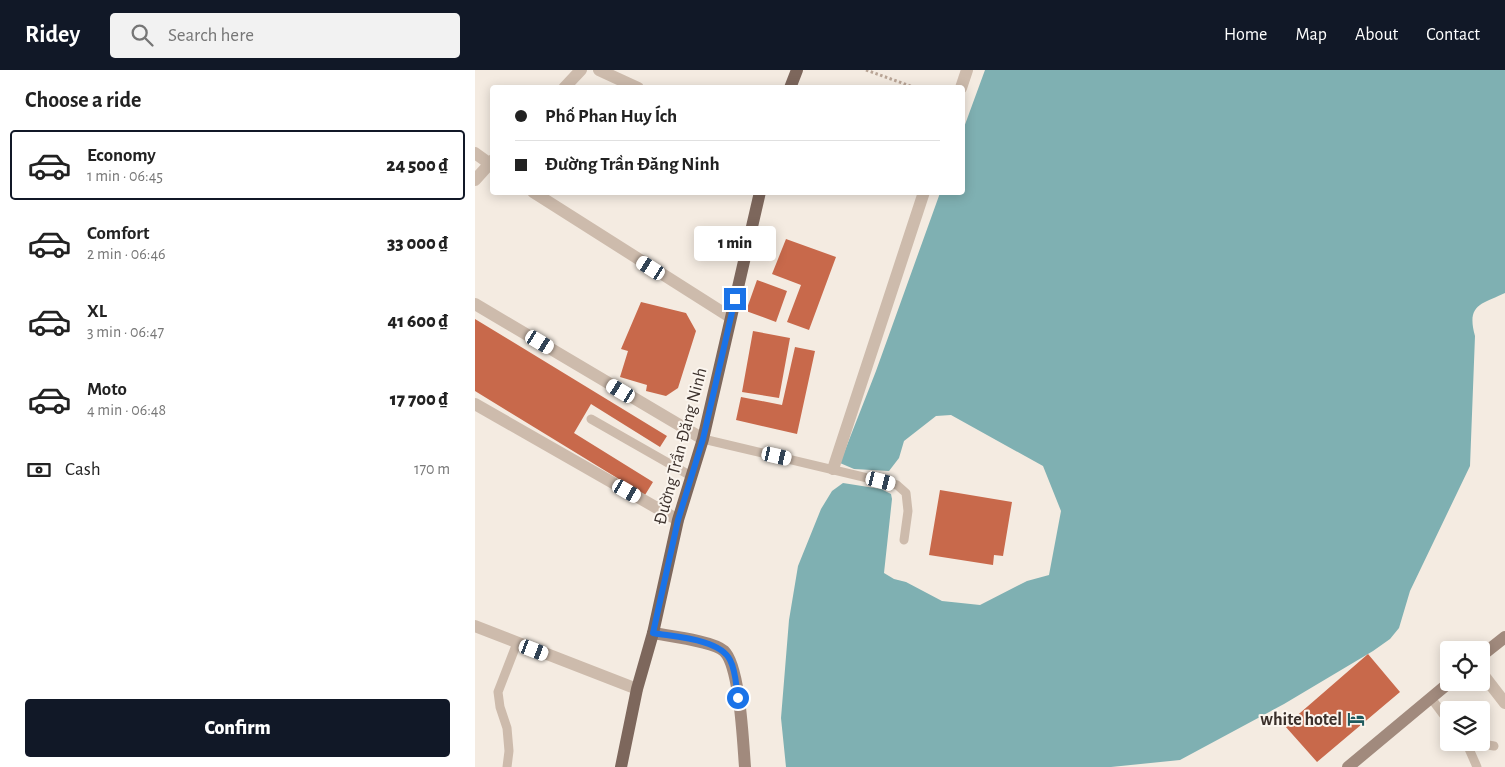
<!DOCTYPE html>
<meta charset="utf-8">
<style>
body{margin:0;font-family:"Alegreya Sans",sans-serif;background:#f2f2f2;color:#222;height:100vh;display:flex;flex-direction:column;font-size:19px;white-space:nowrap}
*{box-sizing:border-box;margin:0}
p{font-size:16px;color:#767676}
.icon{flex:none;width:28px;height:28px;fill:none;stroke:currentColor;stroke-width:2;stroke-linecap:round;stroke-linejoin:round}
.map{position:relative;flex:1;overflow:hidden}
.side{display:flex;flex-direction:column;background:#fff;width:475px}
.side>*{flex:none}
.top-card{position:absolute;left:15px;top:15px;width:475px;height:110px;border-radius:5px;box-shadow:0 2px 12px #0003;display:grid;align-content:center;height:110px;padding:0 25px;background:#fff}
.fabs{position:absolute;left:965px;top:571px;display:grid;gap:10px}
.fabs a{display:grid;place-items:center;width:50px;height:50px;border-radius:5px;background:#fff;box-shadow:0 2px 12px #0003;font-size:25px}
.end{position:absolute;width:22px;height:22px;margin:-11px;border:6px solid #1a73e8;background:#fff;box-shadow:0 0 0 2px #fff}
.from{border-radius:50%}
.bubble{position:absolute;height:35px;border-radius:5px;background:#fff;box-shadow:0 2px 12px #0003;font-size:16px;font-weight:800;line-height:35px;text-align:center}
.car{position:absolute;width:15px;height:30px;margin:-15px -8px;border-radius:6px;box-shadow:0 0 4px 1px #0007;background:linear-gradient(#fff 24%,#345 0 40%,#fff 0 76%,#345 0 86%,#fff 0)}
.top-card b{display:flex;align-items:center;gap:18px;height:48px;font-size:19px}
.top-card b+b{border-top:1px solid #e0e0e0}
.top-card i{width:12px;height:12px;background:#222}
ul{padding:0;list-style:none}
li{display:flex;align-items:center;gap:15px;height:70px;margin:0 10px 8px;padding:0 15px;border:2px solid transparent;border-radius:5px}
li div{flex:1}
li b{display:block;font-size:19px}
li em{font-style:normal;font-weight:800}
li.selected{border-color:#111827}
li>.icon{width:45px;height:45px;stroke-width:1.5}
h2{padding:0 25px;font-size:22px;line-height:60px}
.pay{display:flex;align-items:center;gap:12px;height:55px;padding:0 25px;font-size:19px}
.pay p{margin-inline-start:auto}
.action{display:flex;gap:10px;margin-top:auto;padding:10px 25px}
.action a{flex:1;height:58px;border-radius:5px;background:#111827;color:#fff;font-size:20px;font-weight:800;line-height:58px;text-align:center}
header{display:flex;align-items:center;gap:30px;box-sizing:border-box;height:70px;padding:0 25px;background:#111827;color:#fff}
header strong{font-size:24px}
nav{display:flex;gap:28px;margin-inline-start:auto;font-size:18px}
.search{width:350px;height:45px;background:#f2f2f2;display:flex;align-items:center;gap:12px;box-sizing:border-box;padding:0 18px;border-radius:5px;color:#767676;font-size:19px}
main{display:flex;flex:1;min-height:0}
.map>svg:first-child{display:block}
.water{fill:#7fb0b2}
.building{fill:#c8694b}
.lines{fill:none;stroke-linecap:round;stroke-linejoin:round}
.path{stroke:#b9a596;stroke-width:3;stroke-dasharray:2.5 2.5;stroke-linecap:butt}
.lane{stroke:#cdbbac;stroke-width:9}
.street{stroke:#cdbbac;stroke-width:12}
.secondary{stroke:#a18a7d;stroke-width:12}
.primary{stroke:#7d675c;stroke-width:12}
.route{stroke:#1a73e8;stroke-width:6}
.labels{text-anchor:middle;stroke-width:4;stroke-linejoin:round;paint-order:stroke}
.street-label{font-size:18px;fill:#3b302b;stroke:#fbf5ee}
.poi-label{font-size:18px;font-weight:bold;fill:#3b302b;stroke:#fbf5ee;text-anchor:end}
</style>
<header>
<strong>Ridey</strong>
<div class="search"><svg class="icon" aria-label="search" viewBox="0 0 24 24"><circle cx="10" cy="10" r="6"/><path d="M15 15l6 6"/></svg>Search here</div>
<nav><a>Home</a><a>Map</a><a>About</a><a>Contact</a></nav>
</header>
<main>
<section class="side">
<h2>Choose a ride</h2>
<ul>
<li class="selected"><svg class="icon" aria-label="car" viewBox="0 0 24 24"><path d="M5 17H2v-5l4-1 3-4h7l3 4 3 1v5h-3M9 17h6M6 11h13"/><circle cx="7" cy="17" r="2"/><circle cx="17" cy="17" r="2"/></svg><div><b>Economy</b><p>1 min · 06:45</p></div><em>24 500 ₫</em></li>
<li><svg class="icon" aria-label="car" viewBox="0 0 24 24"><path d="M5 17H2v-5l4-1 3-4h7l3 4 3 1v5h-3M9 17h6M6 11h13"/><circle cx="7" cy="17" r="2"/><circle cx="17" cy="17" r="2"/></svg><div><b>Comfort</b><p>2 min · 06:46</p></div><em>33 000 ₫</em></li>
<li><svg class="icon" aria-label="car" viewBox="0 0 24 24"><path d="M5 17H2v-5l4-1 3-4h7l3 4 3 1v5h-3M9 17h6M6 11h13"/><circle cx="7" cy="17" r="2"/><circle cx="17" cy="17" r="2"/></svg><div><b>XL</b><p>3 min · 06:47</p></div><em>41 600 ₫</em></li>
<li><svg class="icon" aria-label="car" viewBox="0 0 24 24"><path d="M5 17H2v-5l4-1 3-4h7l3 4 3 1v5h-3M9 17h6M6 11h13"/><circle cx="7" cy="17" r="2"/><circle cx="17" cy="17" r="2"/></svg><div><b>Moto</b><p>4 min · 06:48</p></div><em>17 700 ₫</em></li>
</ul>
<div class="pay"><svg class="icon" aria-label="cash" viewBox="0 0 24 24"><path d="M3 7h18v10H3z"/><circle cx="12" cy="12" r="2"/></svg>Cash<p>170 m</p></div>
<div class="action"><a>Confirm</a></div>
</section>
<div class="map">
<svg width="1030" height="697" viewBox="0 0 1030 697">
<rect width="100%" height="100%" fill="#f4ebe1"/>
<path class="water" d="M 510,0 L 1030,0 L 1030,223 C 1007,234 991,234 1000,266 L 995,396 L 935,521 L 924,558 L 915,569 L 898,581 L 809,634 L 705,690 L 636,697 L 311,697 L 306,648 L 314,550 L 323,496 L 346,439 L 357,421 L 368,413 L 406,419 L 416,424 L 417,429 L 409,503 L 419,509 L 431,512 L 467,531 L 505,535 L 552,511 L 574,505 L 586,441 L 568,396 L 476,345 L 461,346 L 429,371 L 424,388 L 414,401 L 379,399 L 365,393 L 401,301 L 465,123 L 488,122 L 488,60 Z"/>
<path class="building" d="M 311,169 L 361,187 L 334,260 L 312,252 L 326,215 L 297,204 Z
M 282,210 L 312,221 L 301,252 L 271,241 Z
M 166,232 L 211,243 L 221,261 L 203,318 L 191,326 L 171,321 L 172,315 L 145,307 L 153,281 L 146,279 Z
M 0,249 L 192,366 L 185,377 L 116,334 L 99,363 L 178,412 L 170,425 L 0,321 Z
M 278,261 L 315,268 L 304,328 L 267,322 Z
M 320,277 L 340,281 L 322,364 L 261,350 L 266,327 L 307,335 Z
M 465,420 L 537,432 L 528,486 L 519,485 L 518,495 L 454,485 Z
M 893,584 L 925,622 L 842,692 L 810,656 Z"/>
<g class="lines">
<path class="path" d="M 391,0 L 441,18"/>
<path class="lane" d="M 116,349 L 216,406
M 228,369 L 422,415 L 431,423 L 433,441 L 429,470
M 956,628 L 974,652
M 991,672 L 1002,697
M 995,672 L 1019,676
M 32,697 L 34,681 L 32,658 L 25,637 L 23,622 L 42,573"/>
<path class="street" d="M 124,0 L 163,18
M 89,18 L 106,0
M 486,18 L 492,0
M 0,83 L 18,96
M 0,110 L 18,90
M 58,122 L 255,247
M 0,234 L 228,369
M 0,334 L 203,450
M 358,399 L 449,122
M 0,556 L 162,619
M 1006,602 L 1030,633"/>
<path class="secondary" d="M 178,563 C 194,566 238,571 249,581 C 265,596 268,673 270,697
M 1006,586 L 1030,567
M 873,697 L 975,612"/>
<path class="primary" d="M 315,18 L 322,0
M 146,697 L 162,619 L 178,563 L 203,450 L 228,369 L 285,122"/>
</g>
<g class="lines">
<path class="route" d="M 260,229 L 228,369 L 203,450 L 178,563 C 200,567 245,569 255,590 C 261,601 261,616 263,628"/>
</g>
<defs>
<g id="hotel-bare" transform="scale(1.35)"><path d="M-6-4.5h1.5V1H6V5H4.5V3h-9V5H-6ZM-4 0a1.8 1.8 0 1 1 3.6 0ZM.5 0V-2.5h3Q6-2.5 6 0Z" fill="#1f5a5e" stroke="#fbf5ee" stroke-width="2.5" paint-order="stroke"/></g>
</defs>
<g fill-rule="evenodd">
<use href="#hotel-bare" x="881" y="649"/>
</g>
<g class="labels">
<g class="street-label">
<text transform="translate(205 376) rotate(-75)" y="6">Đường Trần Đăng Ninh</text>
</g>
<g class="poi-label">
<text x="867" y="655">white hotel</text>
</g>
</g>
</svg>
<div class="fabs">
<a><svg class="icon" aria-label="locate" viewBox="0 0 24 24"><circle cx="12" cy="12" r="6"/><path d="M12 2v4M12 18v4M2 12h4M18 12h4"/></svg></a>
<a><svg class="icon" aria-label="layers" viewBox="0 0 24 24"><path d="M12 4l9 5-9 5-9-5zM3 14l9 5 9-5"/></svg></a>
</div>
<i class="end from" style="left:263px;top:628px"></i>
<i class="end" style="left:260px;top:229px"></i>
<div class="bubble" style="left:219px;top:156px;width:82px">1 min</div>
<i class="car" style="left:176px;top:198px;rotate:302deg"></i>
<i class="car" style="left:65px;top:272px;rotate:121deg"></i>
<i class="car" style="left:146px;top:321px;rotate:301deg"></i>
<i class="car" style="left:302px;top:386px;rotate:103deg"></i>
<i class="car" style="left:406px;top:411px;rotate:104deg"></i>
<i class="car" style="left:152px;top:421px;rotate:120deg"></i>
<i class="car" style="left:59px;top:580px;rotate:111deg"></i>
<div class="top-card">
<b><i class="from"></i>Phố Phan Huy Ích</b>
<b><i></i>Đường Trần Đăng Ninh</b>
</div>
</div>
</main>
